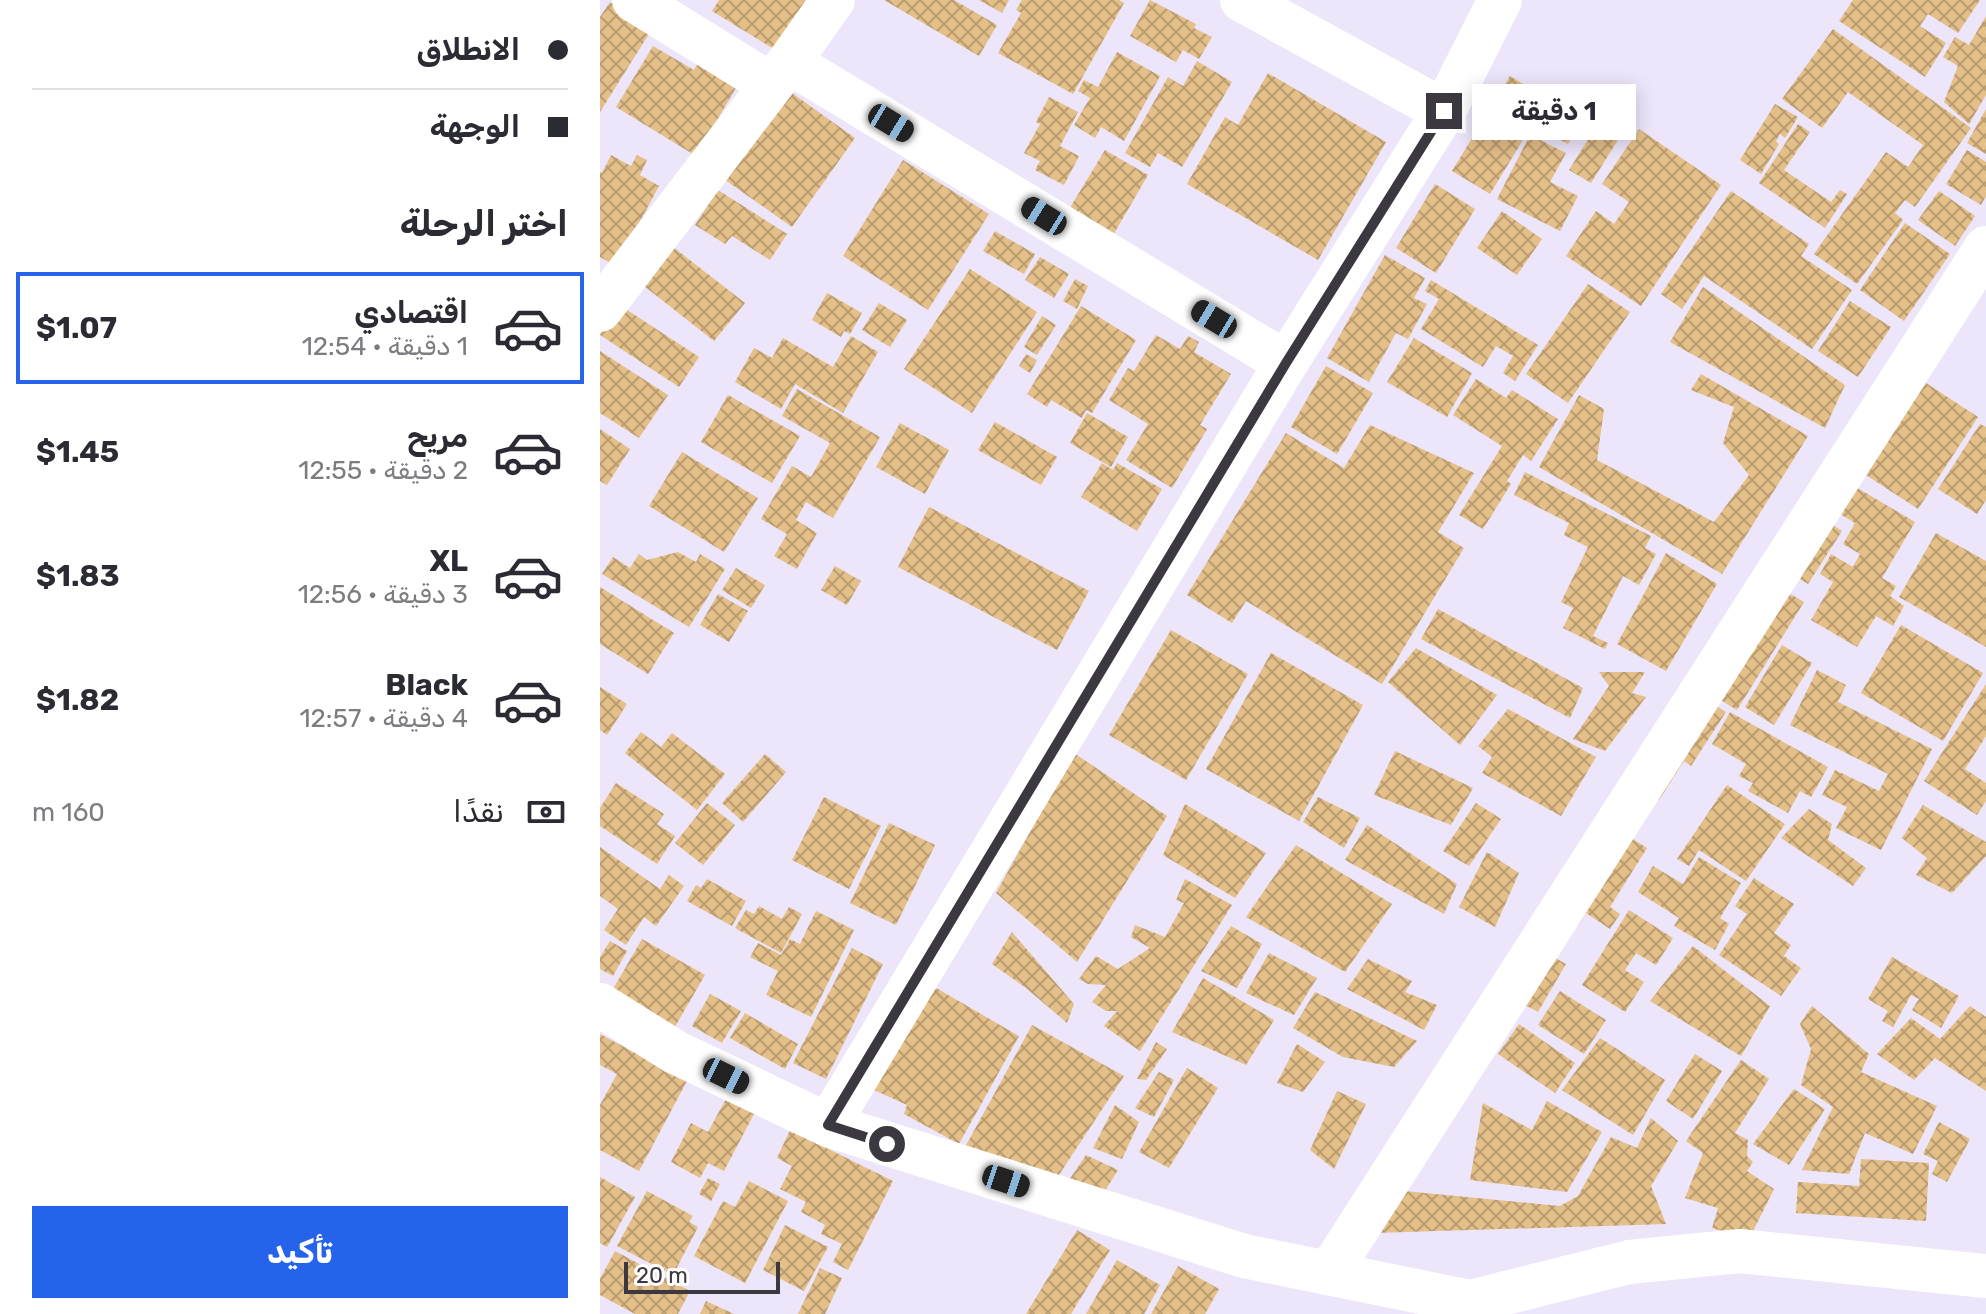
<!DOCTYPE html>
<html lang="ar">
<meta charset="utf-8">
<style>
body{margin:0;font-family:Rubik,"Noto Sans Arabic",sans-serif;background:#f7f7f7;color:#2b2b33;direction:rtl;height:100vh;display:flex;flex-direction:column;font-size:30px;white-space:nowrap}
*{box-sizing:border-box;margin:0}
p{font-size:26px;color:#7c7c81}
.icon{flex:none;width:44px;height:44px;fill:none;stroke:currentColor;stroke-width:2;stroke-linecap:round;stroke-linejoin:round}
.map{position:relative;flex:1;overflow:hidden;direction:ltr}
.panel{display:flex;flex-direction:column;background:#fff;width:600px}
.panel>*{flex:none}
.guide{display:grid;align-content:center;height:176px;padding:0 32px;background:#fff}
.scale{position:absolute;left:24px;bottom:20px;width:156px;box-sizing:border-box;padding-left:8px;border:4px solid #3b383f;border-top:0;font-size:22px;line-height:28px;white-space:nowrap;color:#3b383f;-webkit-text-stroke:6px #fff;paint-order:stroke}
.end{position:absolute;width:36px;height:36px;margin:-18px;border:10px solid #3b383f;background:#fff;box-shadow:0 0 0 4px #fff}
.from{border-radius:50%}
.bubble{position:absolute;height:56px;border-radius:0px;background:#fff;box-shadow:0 4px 20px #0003;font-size:26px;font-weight:700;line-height:56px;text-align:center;direction:rtl}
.car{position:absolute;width:24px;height:48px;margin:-24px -12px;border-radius:10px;box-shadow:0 0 6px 2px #0007;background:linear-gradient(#222 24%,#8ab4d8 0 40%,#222 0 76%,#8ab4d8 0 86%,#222 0)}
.guide b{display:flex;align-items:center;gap:28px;height:76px;font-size:30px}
.guide b+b{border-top:2px solid #e1e1e2}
.guide i{width:20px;height:20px;background:#2b2b33}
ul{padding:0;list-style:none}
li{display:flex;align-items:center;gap:24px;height:112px;margin:0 16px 12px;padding:0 16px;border:4px solid transparent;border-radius:0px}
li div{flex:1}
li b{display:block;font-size:30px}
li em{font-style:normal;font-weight:700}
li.active{border-color:#2563eb}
li>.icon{width:72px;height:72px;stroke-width:1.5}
h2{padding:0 32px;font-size:36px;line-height:96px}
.pay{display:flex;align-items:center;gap:20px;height:88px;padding:0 32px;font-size:30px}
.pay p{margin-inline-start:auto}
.button{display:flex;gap:16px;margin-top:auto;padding:16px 32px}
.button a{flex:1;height:92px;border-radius:0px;background:#2563eb;color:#fff;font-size:32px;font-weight:700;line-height:92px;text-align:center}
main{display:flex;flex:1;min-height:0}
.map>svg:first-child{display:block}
.building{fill:url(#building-cross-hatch)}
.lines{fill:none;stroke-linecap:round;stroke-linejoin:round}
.minor{stroke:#fff;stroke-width:44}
.route{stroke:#3b383f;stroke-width:10}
</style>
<main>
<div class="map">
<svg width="1386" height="1314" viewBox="0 0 1386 1314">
<defs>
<pattern id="building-cross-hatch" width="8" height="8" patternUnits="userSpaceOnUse" patternTransform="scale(2)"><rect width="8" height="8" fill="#e4bf88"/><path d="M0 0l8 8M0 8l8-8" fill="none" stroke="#ba9c71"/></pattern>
</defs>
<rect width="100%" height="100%" fill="#ede5f9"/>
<path class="building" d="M 119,0 L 208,0 L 177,51 L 112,11 Z
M 284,0 L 354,0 L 397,25 L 379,56 Z
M 379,0 L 409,0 L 402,13 Z
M 422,0 L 519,0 L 524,3 L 473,94 L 398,53 L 421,13 L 416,10 Z
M 550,0 L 596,24 L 594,28 L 612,37 L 599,59 L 583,50 L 576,62 L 530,36 Z
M 1253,0 L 1380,0 L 1358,33 L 1328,14 L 1320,26 L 1346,43 L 1325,77 L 1239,21 Z
M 10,2 L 52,29 L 0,112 L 0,17 Z
M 1386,16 L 1386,95 L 1369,124 L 1344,102 L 1358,66 L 1343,57 L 1355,37 L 1369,45 Z
M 1233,29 L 1371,128 L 1315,207 L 1305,200 L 1295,213 L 1303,220 L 1257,284 L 1214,254 L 1286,152 L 1308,167 L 1323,145 L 1248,92 L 1222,128 L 1182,99 Z
M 53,46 L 94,70 L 104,53 L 143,76 L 96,156 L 16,107 Z
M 517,52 L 560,76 L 524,141 L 501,127 L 495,138 L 474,125 L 490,98 L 478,91 L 484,80 L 498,87 Z
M 597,61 L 632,82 L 582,167 L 558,153 L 550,167 L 525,153 L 568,77 L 583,86 Z
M 668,73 L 786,142 L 718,260 L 587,184 L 625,117 L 638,125 Z
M 910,76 L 948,99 L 890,194 L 852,171 Z
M 185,88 L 255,138 L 192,227 L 121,177 Z
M 449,97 L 478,112 L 460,146 L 479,156 L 464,185 L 435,170 L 440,161 L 424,153 L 440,124 L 436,122 Z
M 957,98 L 985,114 L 968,144 L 940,129 Z
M 1175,104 L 1198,117 L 1185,138 L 1180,134 L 1176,141 L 1179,144 L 1161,174 L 1140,160 Z
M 1386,109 L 1386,154 L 1367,143 Z
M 994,118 L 1021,135 L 991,183 L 969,170 L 989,138 L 983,134 Z
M 1198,124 L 1210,132 L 1184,170 L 1231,202 L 1240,190 L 1247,194 L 1225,228 L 1159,183 Z
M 1039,129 L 1121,185 L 1041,306 L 966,256 L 996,211 L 1014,224 L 1029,202 L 1002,184 Z
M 930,135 L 966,153 L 950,182 L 978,196 L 960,231 L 897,199 Z
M 505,150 L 548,175 L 512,237 L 468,211 Z
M 1367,150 L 1386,162 L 1386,196 L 1381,205 L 1346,184 Z
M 11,155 L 31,166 L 37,155 L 47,160 L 40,175 L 59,186 L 16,266 L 0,257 L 0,172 L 2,173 Z
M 303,160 L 389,214 L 328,310 L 243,256 Z
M 835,184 L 875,209 L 836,273 L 796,248 Z
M 118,190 L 187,234 L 170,260 L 132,236 L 125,244 L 95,225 Z
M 1131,191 L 1209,244 L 1201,256 L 1252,290 L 1212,349 L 1104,276 L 1082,309 L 1061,294 Z
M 1339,191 L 1375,216 L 1355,246 L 1318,220 Z
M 902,211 L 942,239 L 917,275 L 877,248 Z
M 1305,223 L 1350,254 L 1304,321 L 1260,290 Z
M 395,231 L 435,254 L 424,274 L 383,251 Z
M 68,243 L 145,303 L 114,341 L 39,282 Z
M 785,255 L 825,278 L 814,298 L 827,304 L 808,339 L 796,333 L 769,382 L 727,358 Z
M 440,257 L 469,274 L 454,298 L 425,280 Z
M 370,269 L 437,312 L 372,413 L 304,369 Z
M 475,279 L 488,286 L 477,309 L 463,301 Z
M 831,280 L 938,345 L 915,381 L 903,373 L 913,356 L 896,346 L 883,367 L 821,329 L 839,299 L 825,291 Z
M 988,284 L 1030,312 L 968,403 L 926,374 Z
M 1103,287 L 1245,385 L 1225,428 L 1070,342 Z
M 227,293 L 262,313 L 250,334 L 244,331 L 241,337 L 212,320 Z
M 1250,301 L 1291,327 L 1258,377 L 1218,351 Z
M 279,303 L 307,320 L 290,347 L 262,330 Z
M 18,304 L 99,357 L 79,387 L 0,335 Z
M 481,306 L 536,340 L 492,413 L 486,410 L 482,418 L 451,400 L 447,407 L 427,394 Z
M 442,316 L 456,325 L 437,355 L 424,347 Z
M 556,335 L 580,349 L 588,336 L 599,342 L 594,352 L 631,374 L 600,425 L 607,429 L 572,488 L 526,460 L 548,424 L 509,400 L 528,368 L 534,371 Z
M 251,336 L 278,352 L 243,413 L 195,384 L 181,409 L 135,382 L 154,348 L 172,358 L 183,338 L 233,367 Z
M 814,338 L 872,373 L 847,417 L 787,382 Z
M 0,351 L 68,395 L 39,438 L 0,413 Z
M 426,354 L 437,360 L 430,373 L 419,366 Z
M 726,366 L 773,393 L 737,454 L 691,427 Z
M 1101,374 L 1208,436 L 1122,574 L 939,467 L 979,395 L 1004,409 L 997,460 L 1114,522 L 1149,475 L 1123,443 L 1134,407 L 1091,390 Z
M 876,379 L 906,398 L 912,390 L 958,419 L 931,461 L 923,455 L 907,481 L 911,484 L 883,529 L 859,515 L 902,446 L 853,415 Z
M 1326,383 L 1378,417 L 1318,509 L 1266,475 Z
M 197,389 L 280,437 L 233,518 L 206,502 L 196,520 L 217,533 L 197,569 L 174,556 L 187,534 L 161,519 L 192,466 L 211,477 L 230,443 L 182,416 Z
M 128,395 L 200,436 L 172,483 L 101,442 Z
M 487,413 L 528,437 L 511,467 L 470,443 Z
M 395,422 L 457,457 L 441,485 L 378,450 Z
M 300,423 L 349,450 L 325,494 L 276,467 Z
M 1380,424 L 1386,427 L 1386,500 L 1377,514 L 1338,489 Z
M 770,425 L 874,473 L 838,532 L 864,548 L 782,684 L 646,601 L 632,623 L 587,595 L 686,433 L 744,468 Z
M 0,429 L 30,449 L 7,485 L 0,481 Z
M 82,452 L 158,498 L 124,552 L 49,506 Z
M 502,463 L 513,470 L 517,463 L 562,489 L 537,531 L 481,497 Z
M 925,472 L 1051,536 L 1045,548 L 1056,554 L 1039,585 L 1023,576 L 993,636 L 1008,643 L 1005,649 L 963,628 L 973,608 L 961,602 L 988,547 L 964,535 L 969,523 L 914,495 Z
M 1254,486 L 1315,522 L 1282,578 L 1296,586 L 1290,596 L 1304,606 L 1293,626 L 1276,616 L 1257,647 L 1211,620 L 1233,582 L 1220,574 L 1231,554 L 1253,567 L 1260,554 L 1243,544 L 1255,523 L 1227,506 Z
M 329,507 L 489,591 L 457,650 L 298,567 Z
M 1221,517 L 1242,531 L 1208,584 L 1187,571 Z
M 1336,533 L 1386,561 L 1386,647 L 1299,597 Z
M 78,552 L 96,562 L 100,554 L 125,569 L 89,627 L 2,574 L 13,557 L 30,568 L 39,554 L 47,560 Z
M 1066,553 L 1117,584 L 1066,671 L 1017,644 Z
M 235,566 L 261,581 L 247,605 L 221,590 Z
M 136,568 L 165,585 L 151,608 L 122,590 Z
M 1175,585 L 1204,602 L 1137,710 L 1109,693 Z
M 0,587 L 74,633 L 48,674 L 0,644 Z
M 118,594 L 148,611 L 129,642 L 100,625 Z
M 838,609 L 983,688 L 970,718 L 821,639 Z
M 1301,625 L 1383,673 L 1343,741 L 1261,693 Z
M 571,630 L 648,674 L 586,780 L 509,735 Z
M 1182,645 L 1212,663 L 1174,725 L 1145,707 Z
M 816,648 L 897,695 L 860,745 L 788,682 Z
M 671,653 L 763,705 L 699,821 L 606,769 Z
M 1217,670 L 1246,685 L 1238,702 L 1332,749 L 1281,850 L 1236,828 L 1247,807 L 1222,795 L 1235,770 L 1279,791 L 1288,774 L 1190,725 Z
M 999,672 L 1045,672 L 1032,693 L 1046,697 L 1005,751 L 973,739 L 1009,686 Z
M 1386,684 L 1386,736 L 1365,769 L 1386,783 L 1386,801 L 1377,815 L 1324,781 Z
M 0,687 L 27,704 L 7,735 L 0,730 Z
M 1104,698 L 1126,712 L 1091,766 L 1084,761 L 1059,800 L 1045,790 Z
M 908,709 L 996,757 L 961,816 L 882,773 L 892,757 L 878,746 Z
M 1130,712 L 1228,767 L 1211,797 L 1200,791 L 1188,813 L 1148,791 L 1153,783 L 1139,776 L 1146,764 L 1112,744 Z
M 41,732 L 61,747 L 72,733 L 125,774 L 97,810 L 25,753 Z
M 795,751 L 873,788 L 851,825 L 774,795 Z
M 474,753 L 567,816 L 477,962 L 396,893 Z
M 165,754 L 186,772 L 143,822 L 122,803 Z
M 16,783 L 64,814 L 57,824 L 75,836 L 57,864 L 0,826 L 0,808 Z
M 1127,785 L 1185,824 L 1146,881 L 1099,850 L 1089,866 L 1077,859 Z
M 224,797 L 281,826 L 249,889 L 192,860 Z
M 718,797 L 760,818 L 744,848 L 703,822 Z
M 107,803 L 135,825 L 103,865 L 75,843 Z
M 876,803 L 901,819 L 869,866 L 843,851 Z
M 585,804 L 666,853 L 635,898 L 563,855 Z
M 1323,805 L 1386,842 L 1386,856 L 1352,893 L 1316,875 L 1327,858 L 1302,838 Z
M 1209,809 L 1232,824 L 1228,840 L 1266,868 L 1253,886 L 1181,838 Z
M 289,823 L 335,845 L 296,925 L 250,903 Z
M 767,825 L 857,884 L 844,914 L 745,860 Z
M 1019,830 L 1047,848 L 1010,907 L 1020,914 L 1010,929 L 986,913 L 977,927 Z
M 696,845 L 792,904 L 745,972 L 646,917 Z
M 0,847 L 60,889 L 69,875 L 84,886 L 56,926 L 44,917 L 26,945 L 4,930 L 18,909 L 0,896 Z
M 887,852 L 919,873 L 895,927 L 859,907 Z
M 1099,857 L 1141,883 L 1120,918 L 1129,924 L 1115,950 L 1074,926 L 1079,918 L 1038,892 L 1053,866 L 1083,884 Z
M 1154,878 L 1194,904 L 1174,933 L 1191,945 L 1184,956 L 1201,968 L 1181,996 L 1119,955 L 1147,914 L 1135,906 Z
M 107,879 L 146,901 L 132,926 L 87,901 L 96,885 L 101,888 Z
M 585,879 L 632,905 L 540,1051 L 504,1026 L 517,1011 L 506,1011 L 492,1002 L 506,985 L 488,984 L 479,979 L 496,956 L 518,969 L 550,948 L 531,937 L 535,925 L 565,937 L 584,903 L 576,900 Z
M 159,906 L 182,919 L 189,907 L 202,914 L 181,953 L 135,928 L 146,910 L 154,914 Z
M 1029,910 L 1073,938 L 1056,965 L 1036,953 L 1025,970 L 1044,982 L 1025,1012 L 982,985 Z
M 216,911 L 254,930 L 211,1017 L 166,995 L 178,971 L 150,957 L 158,943 L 181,955 L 190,939 L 200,944 Z
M 631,926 L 662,944 L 637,988 L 601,971 Z
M 412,932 L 474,1004 L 467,1023 L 426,988 L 392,964 Z
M 42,939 L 105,975 L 72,1032 L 9,996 Z
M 10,941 L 27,951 L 13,976 L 0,969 L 0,957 Z
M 1093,946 L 1170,1006 L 1141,1056 L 1050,1001 Z
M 252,948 L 283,964 L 226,1079 L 193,1063 Z
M 941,950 L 966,964 L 938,1012 L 921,1003 Z
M 669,953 L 717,978 L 694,1015 L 646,993 Z
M 1292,957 L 1359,996 L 1341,1028 L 1312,1010 L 1319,999 L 1311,995 L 1293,1027 L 1282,1021 L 1288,1011 L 1268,999 Z
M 768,959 L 812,981 L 805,992 L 837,1005 L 824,1030 L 747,989 Z
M 603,978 L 674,1020 L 646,1065 L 572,1032 Z
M 331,985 L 419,1036 L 359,1144 L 304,1114 L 307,1105 L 274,1090 Z
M 960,991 L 1006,1020 L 984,1054 L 938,1025 Z
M 715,992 L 817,1041 L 794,1067 L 743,1057 L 693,1028 Z
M 110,994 L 141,1011 L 122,1043 L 92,1026 Z
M 1212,1006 L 1269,1054 L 1261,1072 L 1337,1106 L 1313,1154 L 1265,1133 L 1249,1174 L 1202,1170 L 1233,1107 L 1201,1085 L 1211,1049 L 1200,1024 Z
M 1370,1006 L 1386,1017 L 1386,1091 L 1335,1058 L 1314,1080 L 1277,1054 L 1311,1018 L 1340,1039 Z
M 145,1013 L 198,1044 L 185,1069 L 130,1038 Z
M 919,1024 L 975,1063 L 955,1093 L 898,1054 Z
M 432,1025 L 524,1076 L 451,1187 L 364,1149 Z
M 0,1034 L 87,1081 L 39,1171 L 0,1150 L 0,1105 L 17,1074 L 0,1065 Z
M 1000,1038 L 1065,1080 L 1033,1135 L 962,1090 Z
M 556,1042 L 567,1049 L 546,1080 L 537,1079 Z
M 697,1044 L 725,1062 L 703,1092 L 677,1083 Z
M 1095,1054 L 1122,1071 L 1093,1119 L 1066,1101 Z
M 1141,1060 L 1169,1079 L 1135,1133 L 1148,1140 L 1147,1156 L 1153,1162 L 1147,1171 L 1174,1189 L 1149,1239 L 1112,1228 L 1118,1208 L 1085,1198 L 1103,1153 L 1086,1141 Z
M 587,1068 L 618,1088 L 569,1168 L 539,1152 Z
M 559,1072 L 574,1080 L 554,1117 L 535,1108 Z
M 1194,1089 L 1225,1109 L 1189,1165 L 1153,1144 Z
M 737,1091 L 766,1104 L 734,1169 L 710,1150 Z
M 127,1097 L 155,1112 L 124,1171 L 108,1163 L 100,1178 L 71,1162 L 91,1123 L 108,1132 Z
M 947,1101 L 1002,1132 L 967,1192 L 870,1180 L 883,1103 L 932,1130 Z
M 515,1105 L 539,1122 L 522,1159 L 493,1148 Z
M 1051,1118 L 1078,1141 L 1051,1186 L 1066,1224 L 774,1233 L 794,1190 L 960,1206 L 978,1196 L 1011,1137 L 1037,1148 Z
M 1339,1122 L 1370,1139 L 1347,1182 L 1332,1174 L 1338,1161 L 1323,1154 Z
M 190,1130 L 293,1181 L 248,1270 L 233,1262 L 242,1244 L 221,1234 L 225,1225 L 201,1212 L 206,1202 L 180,1189 L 192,1166 L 177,1158 Z
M 486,1155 L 518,1170 L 501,1197 L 469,1180 Z
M 1261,1159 L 1329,1163 L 1326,1221 L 1196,1213 L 1198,1182 L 1259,1186 Z
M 0,1177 L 35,1197 L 7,1247 L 0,1243 Z
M 108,1178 L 120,1184 L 111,1201 L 99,1194 Z
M 149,1181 L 188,1201 L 145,1283 L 94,1256 L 123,1201 L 135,1207 Z
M 47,1191 L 93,1216 L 89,1222 L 98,1227 L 73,1275 L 17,1246 Z
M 185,1225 L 228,1247 L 204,1291 L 163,1270 Z
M 477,1230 L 510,1250 L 471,1314 L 426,1314 Z
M 15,1251 L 90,1291 L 78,1314 L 35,1314 L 0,1295 L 0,1279 Z
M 517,1260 L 560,1285 L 544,1314 L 486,1314 Z
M 578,1266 L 619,1289 L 605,1314 L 551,1314 Z
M 220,1268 L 242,1278 L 225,1314 L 198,1314 Z
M 106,1301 L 134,1314 L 100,1314 Z"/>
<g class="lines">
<path class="minor" d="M 34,0 L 170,84
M 642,0 L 844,111
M 189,62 L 686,363
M 0,310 L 189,62 L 233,0
M 0,1005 L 75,1052 L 228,1125 L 644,1256 L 870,1302 L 1029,1262 L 1140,1251 L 1386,1276
M 228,1125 L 686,363 L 844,111 L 900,0
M 729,1273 L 1386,248"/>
</g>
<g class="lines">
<path class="route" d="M 287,1144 L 228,1125 L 686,363 L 844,111"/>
</g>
</svg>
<div class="scale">20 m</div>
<i class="end from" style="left:287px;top:1144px"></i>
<i class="end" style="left:844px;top:111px"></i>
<div class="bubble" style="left:872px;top:84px;width:164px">1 دقيقة</div>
<i class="car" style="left:291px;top:123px;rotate:121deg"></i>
<i class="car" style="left:444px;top:216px;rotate:302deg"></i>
<i class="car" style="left:614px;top:319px;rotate:301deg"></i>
<i class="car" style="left:126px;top:1076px;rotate:116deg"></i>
<i class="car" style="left:406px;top:1181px;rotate:108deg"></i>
</div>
<section class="panel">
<div class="guide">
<b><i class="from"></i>الانطلاق</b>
<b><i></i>الوجهة</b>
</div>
<h2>اختر الرحلة</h2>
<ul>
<li class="active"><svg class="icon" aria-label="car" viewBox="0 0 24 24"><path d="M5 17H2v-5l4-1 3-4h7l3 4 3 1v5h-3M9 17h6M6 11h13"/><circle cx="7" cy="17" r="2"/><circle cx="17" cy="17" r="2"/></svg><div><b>اقتصادي</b><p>1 دقيقة · 12:54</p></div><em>$1.07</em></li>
<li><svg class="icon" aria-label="car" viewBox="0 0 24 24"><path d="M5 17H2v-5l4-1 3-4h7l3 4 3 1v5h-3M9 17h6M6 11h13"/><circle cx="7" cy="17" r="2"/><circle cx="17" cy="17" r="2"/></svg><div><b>مريح</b><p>2 دقيقة · 12:55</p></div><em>$1.45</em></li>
<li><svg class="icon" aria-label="car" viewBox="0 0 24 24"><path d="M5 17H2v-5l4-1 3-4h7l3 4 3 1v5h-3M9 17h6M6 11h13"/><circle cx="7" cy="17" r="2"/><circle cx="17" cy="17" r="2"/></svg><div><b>XL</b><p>3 دقيقة · 12:56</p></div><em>$1.83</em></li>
<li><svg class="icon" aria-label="car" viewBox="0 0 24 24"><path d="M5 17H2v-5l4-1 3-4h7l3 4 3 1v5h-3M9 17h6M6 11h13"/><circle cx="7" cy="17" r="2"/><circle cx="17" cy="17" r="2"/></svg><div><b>Black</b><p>4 دقيقة · 12:57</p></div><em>$1.82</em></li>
</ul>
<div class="pay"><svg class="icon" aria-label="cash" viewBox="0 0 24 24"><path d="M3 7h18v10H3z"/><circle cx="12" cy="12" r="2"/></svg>نقدًا<p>160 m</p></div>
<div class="button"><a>تأكيد</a></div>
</section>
</main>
